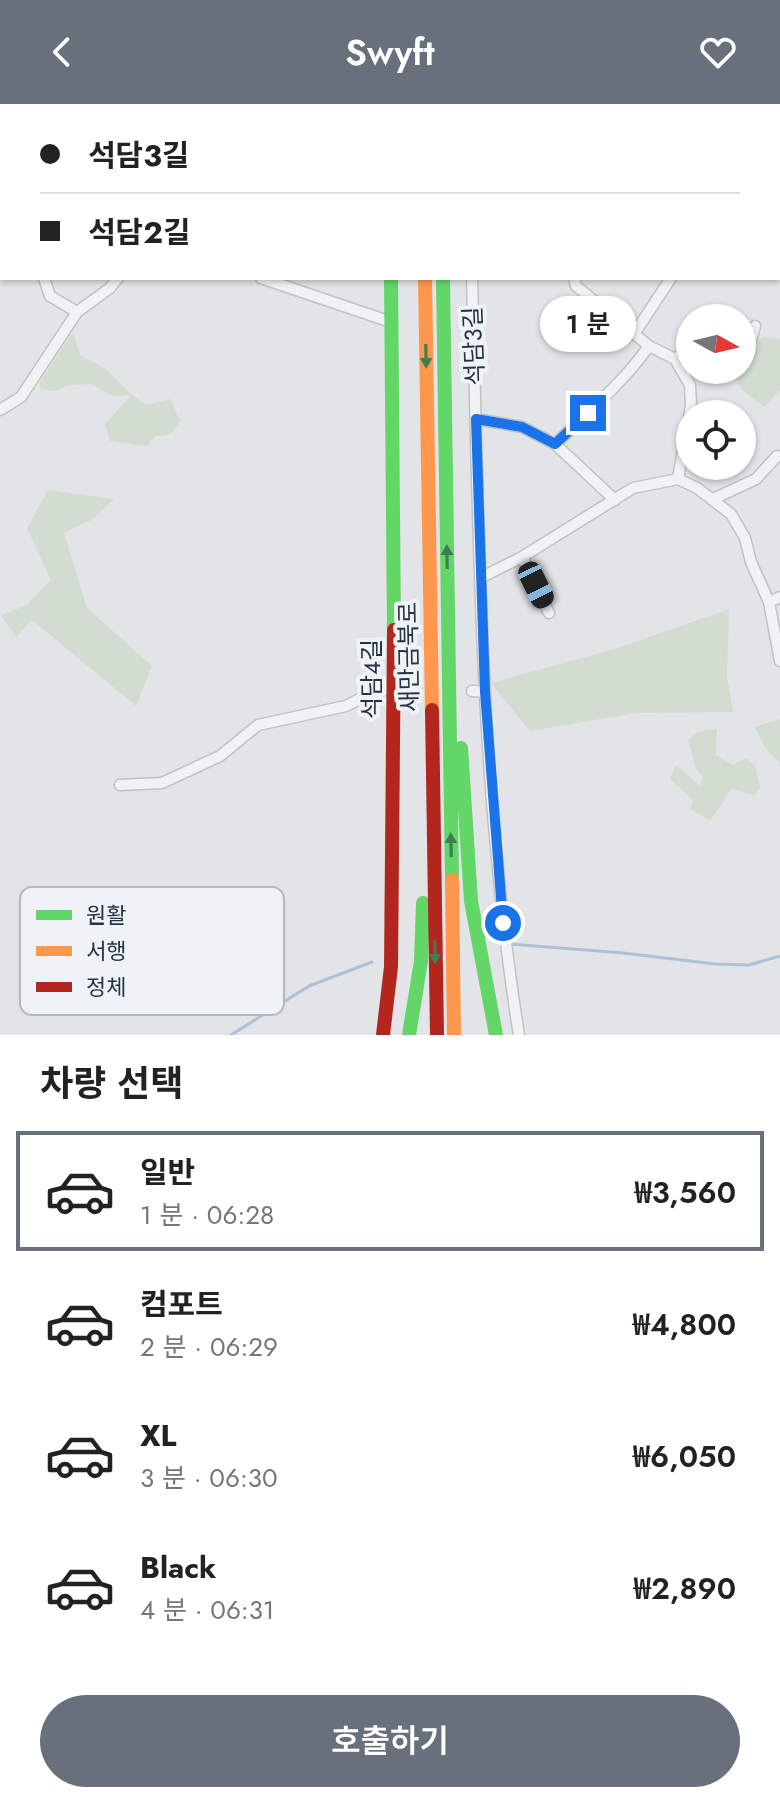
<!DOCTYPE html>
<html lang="ko">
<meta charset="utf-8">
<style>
body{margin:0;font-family:Jost,"Noto Sans KR",sans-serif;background:#f6f6f6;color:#222;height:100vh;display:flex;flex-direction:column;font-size:30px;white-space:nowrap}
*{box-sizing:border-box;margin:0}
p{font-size:26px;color:#767676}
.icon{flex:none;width:44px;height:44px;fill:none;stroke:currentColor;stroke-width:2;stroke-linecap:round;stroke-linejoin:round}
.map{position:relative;height:931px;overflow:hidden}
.details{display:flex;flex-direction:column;background:#fff;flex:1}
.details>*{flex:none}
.top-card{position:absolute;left:0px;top:0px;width:780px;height:176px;box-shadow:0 2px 6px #0004;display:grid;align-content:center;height:176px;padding:0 40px;background:#fff}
.needle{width:52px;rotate:98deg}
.fabs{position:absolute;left:676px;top:200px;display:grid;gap:16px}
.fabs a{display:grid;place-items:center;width:80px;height:80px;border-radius:50%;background:#fff;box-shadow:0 2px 6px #0004;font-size:40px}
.end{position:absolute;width:36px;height:36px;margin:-18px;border:10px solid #1a73e8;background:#fff;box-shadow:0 0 0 4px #fff}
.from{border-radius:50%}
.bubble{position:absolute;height:56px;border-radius:28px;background:#fff;box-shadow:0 2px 6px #0004;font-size:26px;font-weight:600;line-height:56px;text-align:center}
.car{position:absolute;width:24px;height:48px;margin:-24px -12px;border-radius:10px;box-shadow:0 0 6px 2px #0007;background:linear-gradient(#222 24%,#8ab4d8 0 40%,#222 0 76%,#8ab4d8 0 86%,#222 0)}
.top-card b{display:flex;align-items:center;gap:28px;height:76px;font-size:30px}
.top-card b+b{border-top:2px solid #e0e0e0}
.top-card i{width:20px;height:20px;background:#222}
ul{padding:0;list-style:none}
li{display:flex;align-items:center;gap:24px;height:120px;margin:0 16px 12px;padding:0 24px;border:4px solid transparent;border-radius:0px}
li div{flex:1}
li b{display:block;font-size:30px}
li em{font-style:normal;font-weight:600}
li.selected{border-color:#68707c}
li>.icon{width:72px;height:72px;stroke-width:1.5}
h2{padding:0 40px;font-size:36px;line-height:96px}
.button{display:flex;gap:16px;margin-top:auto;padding:16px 40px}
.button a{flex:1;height:92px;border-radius:48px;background:#68707c;color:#fff;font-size:32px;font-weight:600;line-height:92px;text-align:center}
header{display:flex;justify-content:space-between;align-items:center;height:104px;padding:0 40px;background:#68707c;color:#fff;font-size:36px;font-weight:600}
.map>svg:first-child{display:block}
.green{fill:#d3dcd1}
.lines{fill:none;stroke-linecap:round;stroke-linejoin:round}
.stream{stroke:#adc2d6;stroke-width:3}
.street-casing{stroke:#c0c2c5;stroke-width:13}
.street{stroke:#f2f2f4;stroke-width:10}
.fast{stroke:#63d668;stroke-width:14}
.slow{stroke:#ff974d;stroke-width:14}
.jam{stroke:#b3261e;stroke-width:14}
.oneway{fill:#417c54}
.route{stroke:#1a73e8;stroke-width:10}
.labels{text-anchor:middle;stroke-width:8;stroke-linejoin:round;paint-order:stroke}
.street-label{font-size:24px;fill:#263243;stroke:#eff3f7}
.key{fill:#eff3f7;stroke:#b3b9c1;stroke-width:2}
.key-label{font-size:22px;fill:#263243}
</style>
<header><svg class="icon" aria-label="back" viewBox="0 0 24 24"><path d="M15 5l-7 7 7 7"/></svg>Swyft<svg class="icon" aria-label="heart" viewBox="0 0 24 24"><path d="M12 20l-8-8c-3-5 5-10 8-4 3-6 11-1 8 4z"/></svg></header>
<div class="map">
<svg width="780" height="931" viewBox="0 0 780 931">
<rect width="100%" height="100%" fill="#e2e4e7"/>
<path class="green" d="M 692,0 L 780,0 L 780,158 L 778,2 Z
M 73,228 L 80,251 L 106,265 L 132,291 L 146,301 L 170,295 L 180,316 C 173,329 170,333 155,332 L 147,342 L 110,337 L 105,320 L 131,291 L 113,292 L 91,280 L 68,281 L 55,287 L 41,285 L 39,279 Z
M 763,233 L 780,235 L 780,286 L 764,303 L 741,285 L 732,266 L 742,266 L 742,245 Z
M 48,386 L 114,395 L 93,415 L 64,429 L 87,504 L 152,562 L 136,602 L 32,516 L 16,533 L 1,511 L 27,501 L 51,476 L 27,424 Z
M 729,505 L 727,572 L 733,608 L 636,609 L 530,627 L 491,579 L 618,544 Z
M 780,615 L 780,660 L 765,643 L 755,623 Z
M 717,625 L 716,651 L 733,661 L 746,654 L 755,662 L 760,683 L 754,692 L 732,684 L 710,717 L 691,705 L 693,696 L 670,675 L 676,661 L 700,682 L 703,673 L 696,665 L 688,636 L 697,628 Z"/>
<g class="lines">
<path class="stream" d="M 510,840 L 623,849 L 715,860 L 749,861 L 780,852
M 231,931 L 309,882 L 372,858"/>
<g class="street-casing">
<path id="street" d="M 116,0 L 116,2
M 467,0 L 467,2
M 599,2 L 599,0
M 0,81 L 2,82
M 0,122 L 2,125
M 44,174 L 50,192 L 77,208
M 261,174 L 391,218
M 472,174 C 479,426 479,681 519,931
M 574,174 L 576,182 L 649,242 L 675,255 L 690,281 L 691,302 L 678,375
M 634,230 L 671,174
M 742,239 L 752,233 L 755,222
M 675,255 L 690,243
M 0,306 L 21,293 L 77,208 L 110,184 L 118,174
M 476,315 L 522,323 L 555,340 L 615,396
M 555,340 C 587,309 623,279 649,242
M 713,395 L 756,375 L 777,352
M 522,453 L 549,509
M 480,474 L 522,453 L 633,384 L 678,375 L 697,384 L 731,410 L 745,434 L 751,458 L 769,498 L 780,557
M 769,498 L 780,493
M 472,587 L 485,588
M 120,681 L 162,679 L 220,652 L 258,621 L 346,602 L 381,584 L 394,588 L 417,587"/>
</g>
<use href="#street" class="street"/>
<path class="fast" d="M 391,0 L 391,2
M 440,0 L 440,2
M 391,174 L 394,526
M 443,174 L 452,776
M 461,644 L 471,797 L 496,931
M 409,931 L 421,857 L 423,799"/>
<path class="slow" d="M 423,0 L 423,2
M 425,174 L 432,606
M 452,776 L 454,931"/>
<path class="jam" d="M 432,606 L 437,931
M 383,931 L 391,863 L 394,526"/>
</g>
<defs><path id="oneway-solid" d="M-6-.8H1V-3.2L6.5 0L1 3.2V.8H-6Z" transform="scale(2)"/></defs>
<g class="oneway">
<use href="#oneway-solid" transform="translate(426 252) rotate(89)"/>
<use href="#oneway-solid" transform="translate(447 453) rotate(-91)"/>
<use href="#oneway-solid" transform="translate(451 741) rotate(-91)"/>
<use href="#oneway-solid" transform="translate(435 848) rotate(89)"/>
</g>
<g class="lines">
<path class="route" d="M 503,819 L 485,588 L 476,315 L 522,323 L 555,340 L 588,309"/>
</g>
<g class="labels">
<g class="street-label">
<text transform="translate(474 242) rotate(-92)" y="8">석담3길</text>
<text transform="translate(409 553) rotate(-91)" y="8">새만금북로</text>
<text transform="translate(372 575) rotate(-90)" y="8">석담4길</text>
</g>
</g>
<rect x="20" y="783" width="264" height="128" rx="12" class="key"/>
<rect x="36" y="806" width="36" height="10" fill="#63d668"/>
<rect x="36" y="842" width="36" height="10" fill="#ff974d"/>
<rect x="36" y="878" width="36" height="10" fill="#b3261e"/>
<g class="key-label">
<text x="86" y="819">원활</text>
<text x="86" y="855">서행</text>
<text x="86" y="891">정체</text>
</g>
</svg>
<div class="fabs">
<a><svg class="needle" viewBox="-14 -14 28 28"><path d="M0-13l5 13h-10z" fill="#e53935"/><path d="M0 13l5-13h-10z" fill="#767676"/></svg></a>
<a><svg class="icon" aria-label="locate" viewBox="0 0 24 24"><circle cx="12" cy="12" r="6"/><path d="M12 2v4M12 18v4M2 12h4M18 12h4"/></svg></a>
</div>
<i class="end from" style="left:503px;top:819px"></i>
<i class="end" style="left:588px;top:309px"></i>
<div class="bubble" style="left:540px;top:192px;width:96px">1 분</div>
<i class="car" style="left:536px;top:481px;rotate:154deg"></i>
<div class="top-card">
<b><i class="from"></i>석담3길</b>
<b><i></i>석담2길</b>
</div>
</div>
<section class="details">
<h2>차량 선택</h2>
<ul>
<li class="selected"><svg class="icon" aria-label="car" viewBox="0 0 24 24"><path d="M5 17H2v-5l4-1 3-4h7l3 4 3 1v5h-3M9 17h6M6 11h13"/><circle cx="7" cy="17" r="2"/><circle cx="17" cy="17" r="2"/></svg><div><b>일반</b><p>1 분 · 06:28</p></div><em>₩3,560</em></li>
<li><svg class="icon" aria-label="car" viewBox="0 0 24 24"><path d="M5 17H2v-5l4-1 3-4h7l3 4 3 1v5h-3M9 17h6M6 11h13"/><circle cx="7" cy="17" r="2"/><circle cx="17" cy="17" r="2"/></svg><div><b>컴포트</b><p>2 분 · 06:29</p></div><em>₩4,800</em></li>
<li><svg class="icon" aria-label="car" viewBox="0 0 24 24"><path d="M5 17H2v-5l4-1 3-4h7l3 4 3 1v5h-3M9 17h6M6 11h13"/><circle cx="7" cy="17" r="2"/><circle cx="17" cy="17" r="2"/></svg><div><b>XL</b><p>3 분 · 06:30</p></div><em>₩6,050</em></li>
<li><svg class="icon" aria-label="car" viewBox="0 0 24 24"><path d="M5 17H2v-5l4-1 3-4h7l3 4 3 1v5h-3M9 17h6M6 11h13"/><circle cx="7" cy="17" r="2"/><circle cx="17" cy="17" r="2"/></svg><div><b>Black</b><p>4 분 · 06:31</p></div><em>₩2,890</em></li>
</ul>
<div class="button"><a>호출하기</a></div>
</section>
